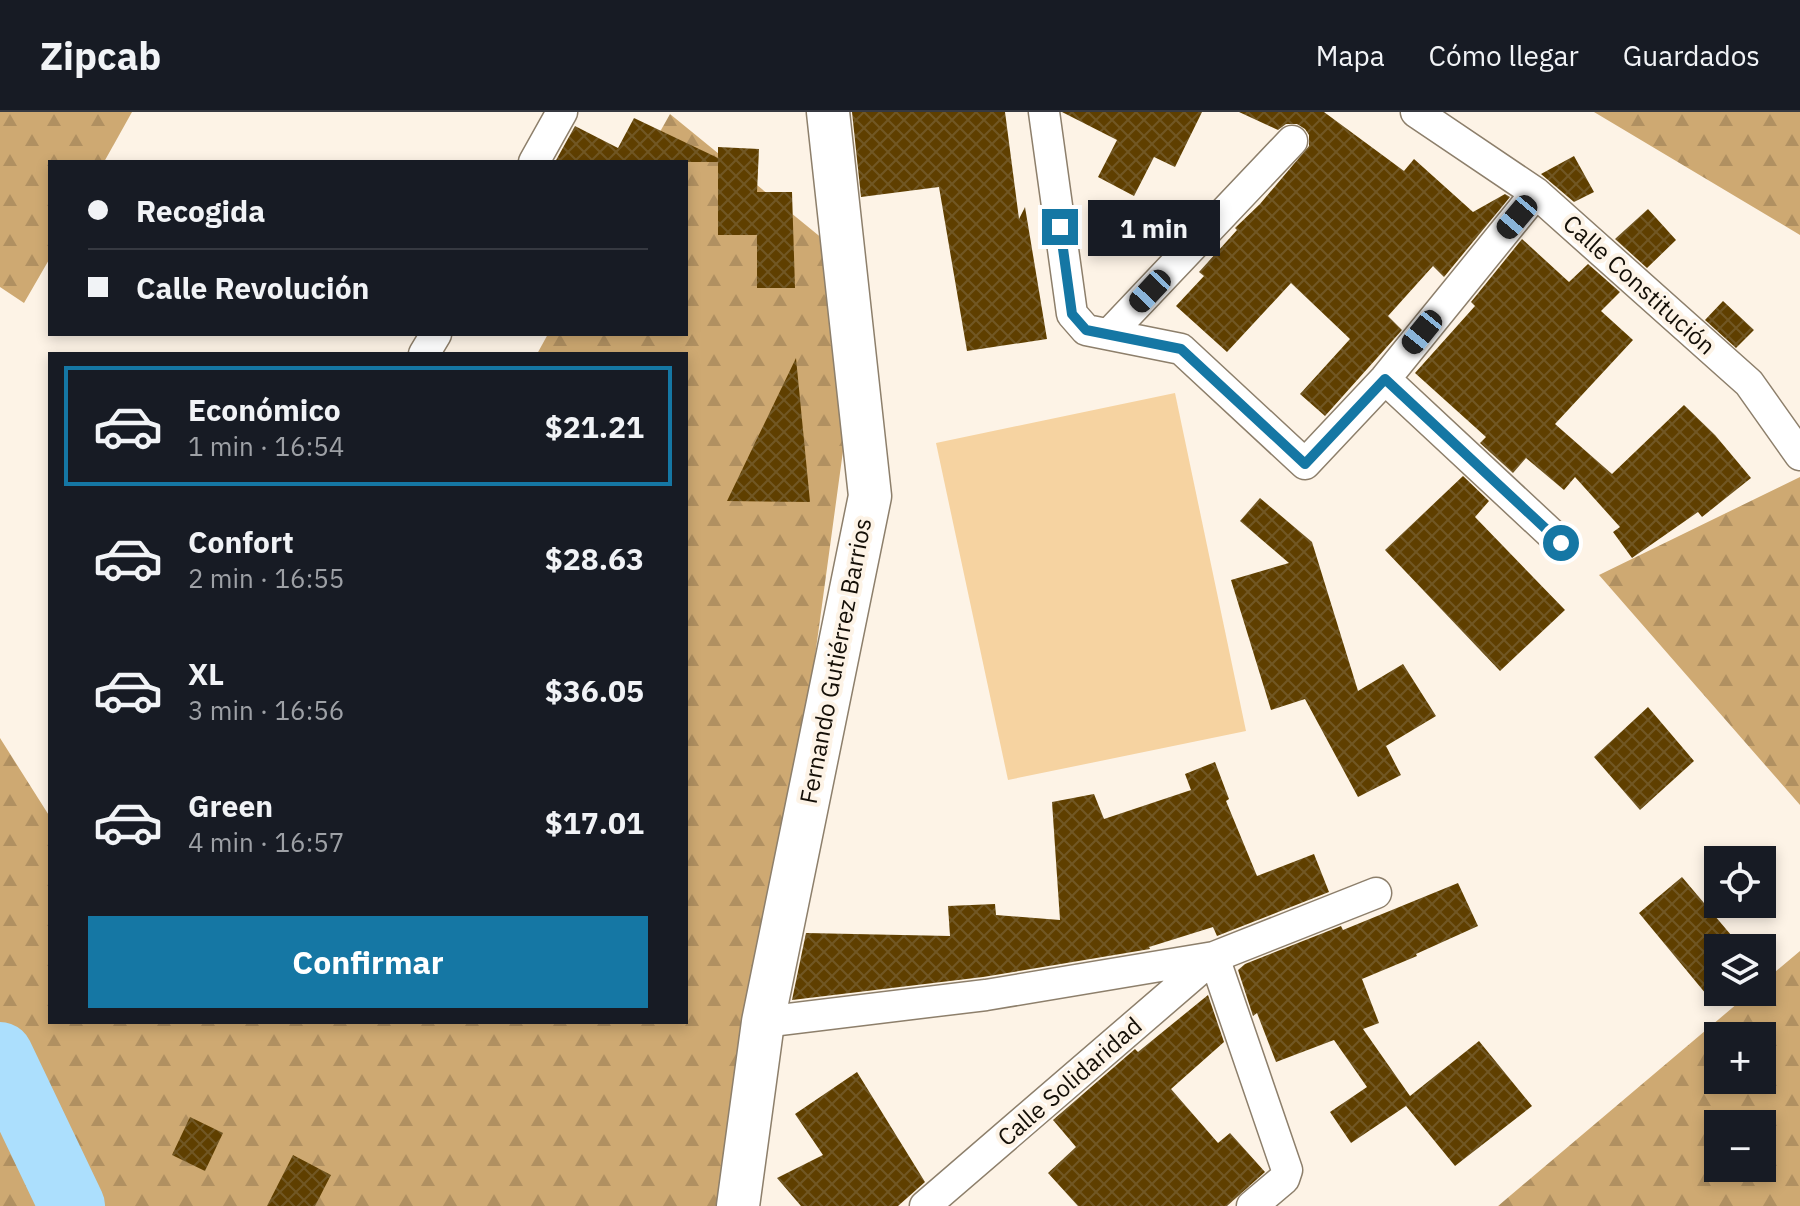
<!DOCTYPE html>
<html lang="es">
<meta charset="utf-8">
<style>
body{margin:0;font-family:"IBM Plex Sans",sans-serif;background:#20242c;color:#f1f3f6;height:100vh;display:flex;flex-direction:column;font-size:30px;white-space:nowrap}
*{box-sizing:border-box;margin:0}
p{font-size:26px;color:#9ea1a6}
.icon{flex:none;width:44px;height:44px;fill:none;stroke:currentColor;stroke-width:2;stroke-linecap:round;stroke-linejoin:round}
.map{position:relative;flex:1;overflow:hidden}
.details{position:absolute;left:48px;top:240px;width:640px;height:672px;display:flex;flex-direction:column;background:#171b24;border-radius:0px;box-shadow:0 4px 12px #0003}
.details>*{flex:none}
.top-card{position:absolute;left:48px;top:48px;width:640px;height:176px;border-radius:0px;box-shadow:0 4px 12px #0003;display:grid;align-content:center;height:176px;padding:0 40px;background:#171b24}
.controls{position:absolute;left:1704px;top:734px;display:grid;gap:16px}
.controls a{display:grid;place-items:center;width:72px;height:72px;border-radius:0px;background:#171b24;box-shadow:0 4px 12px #0003;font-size:40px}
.end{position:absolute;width:36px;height:36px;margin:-18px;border:10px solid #1577a4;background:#fff;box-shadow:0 0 0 4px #fff}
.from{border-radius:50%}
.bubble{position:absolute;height:56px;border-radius:0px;background:#171b24;box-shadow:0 4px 12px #0003;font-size:26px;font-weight:700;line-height:56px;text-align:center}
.car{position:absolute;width:24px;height:48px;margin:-24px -12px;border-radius:10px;box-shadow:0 0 6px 2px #0007;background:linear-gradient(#222 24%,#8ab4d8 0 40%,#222 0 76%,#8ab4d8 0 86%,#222 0)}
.top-card b{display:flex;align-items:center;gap:28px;height:76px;font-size:30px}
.top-card b+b{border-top:2px solid #363941}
.top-card i{width:20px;height:20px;background:#f1f3f6}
ul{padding:14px 0 0;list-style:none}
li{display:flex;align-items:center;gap:24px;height:120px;margin:0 16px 12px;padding:0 24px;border:4px solid transparent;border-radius:0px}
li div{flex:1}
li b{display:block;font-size:30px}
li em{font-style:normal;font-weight:700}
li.selected{border-color:#1577a4}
li>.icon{width:72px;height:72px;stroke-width:1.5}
.action{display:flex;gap:16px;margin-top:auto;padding:16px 40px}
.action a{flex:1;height:92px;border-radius:0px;background:#1577a4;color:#fff;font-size:32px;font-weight:700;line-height:92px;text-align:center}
header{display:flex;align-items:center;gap:48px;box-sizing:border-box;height:112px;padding:0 40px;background:#171b24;border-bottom:2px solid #363941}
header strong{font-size:38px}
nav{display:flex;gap:44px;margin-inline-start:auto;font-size:28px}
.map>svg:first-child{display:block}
.forest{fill:url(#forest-firs);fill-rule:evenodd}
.garden{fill:#f6d3a1}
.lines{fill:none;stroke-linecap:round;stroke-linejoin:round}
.river{stroke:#acdffd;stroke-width:66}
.building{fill:url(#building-cross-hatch)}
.street-casing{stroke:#8d7f6b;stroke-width:33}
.secondary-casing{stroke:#8d7f6b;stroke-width:45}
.street{stroke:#fff;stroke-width:30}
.secondary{stroke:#fff;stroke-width:42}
.route{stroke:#1577a4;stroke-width:10}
.labels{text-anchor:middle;stroke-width:8;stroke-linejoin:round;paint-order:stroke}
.street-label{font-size:24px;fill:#140f07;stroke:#fdf3e6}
</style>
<header>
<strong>Zipcab</strong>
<nav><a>Mapa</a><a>Cómo llegar</a><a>Guardados</a></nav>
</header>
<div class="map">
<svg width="1800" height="1094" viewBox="0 0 1800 1094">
<defs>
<pattern id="forest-firs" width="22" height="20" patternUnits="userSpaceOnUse" patternTransform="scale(2)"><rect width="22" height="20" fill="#cea972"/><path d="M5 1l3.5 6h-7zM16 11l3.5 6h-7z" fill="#b09061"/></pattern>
<pattern id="building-cross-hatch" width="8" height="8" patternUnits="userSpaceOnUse" patternTransform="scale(2)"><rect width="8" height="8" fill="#5f3f00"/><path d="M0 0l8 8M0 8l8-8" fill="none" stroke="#715724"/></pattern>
</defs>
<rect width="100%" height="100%" fill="#fdf3e6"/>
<path class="forest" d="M 0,0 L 132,0 L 104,50 L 50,50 L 50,146 L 24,191 L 0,175 Z
M 1594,0 L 1800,0 L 1800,123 Z
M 670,2 L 867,163 L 740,1094 L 0,1094 L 0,626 L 50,705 L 50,910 L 686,910 L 686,242 L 537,242 L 548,222 L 686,222 L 686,50 L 643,50 Z
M 1800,365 L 1800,693 L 1599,463 Z
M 1800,839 L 1800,1094 L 1498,1094 L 1751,880 L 1762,880 L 1762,871 ZM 1762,924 L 1762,968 L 1718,968 L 1718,924 ZM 1762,1012 L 1762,1056 L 1718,1056 L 1718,1012 Z"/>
<path class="garden" d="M 1175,281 L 1246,619 L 1008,668 L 936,331 Z"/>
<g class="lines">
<path class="river" d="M 0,943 L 72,1094"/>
</g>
<path class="building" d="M 852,0 L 1005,0 L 1019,107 L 1025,95 L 1047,227 L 967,239 L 939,75 L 861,85 Z
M 1062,0 L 1202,0 L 1175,55 L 1154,45 L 1134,84 L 1098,65 L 1117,28 Z
M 1239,0 L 1324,0 L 1404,59 L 1414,47 L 1473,100 L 1505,82 L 1510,85 L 1444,165 L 1433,154 L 1388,204 L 1402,218 L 1325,304 L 1300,282 L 1350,227 L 1291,171 L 1227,240 L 1176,194 L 1204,164 L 1199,160 L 1237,118 L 1235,116 L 1260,92 L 1309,34 L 1309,23 L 1305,17 L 1297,12 L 1286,12 L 1278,18 Z
M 634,6 L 718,46 L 718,35 L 759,37 L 757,80 L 792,80 L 795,176 L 757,176 L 757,123 L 718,123 L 718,50 L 555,50 L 575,14 L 618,36 Z
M 1574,44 L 1594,80 L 1574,90 L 1541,62 Z
M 1648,97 L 1676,128 L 1647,156 L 1615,127 Z
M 1522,127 L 1569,170 L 1588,152 L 1620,180 L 1601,199 L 1633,228 L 1555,312 L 1612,362 L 1684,293 L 1715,323 L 1751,366 L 1702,405 L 1698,400 L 1632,446 L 1613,420 L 1620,415 L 1575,365 L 1564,378 L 1526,346 L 1513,361 L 1480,331 L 1486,325 L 1415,261 L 1475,194 L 1471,190 Z
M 1723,189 L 1754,218 L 1736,236 L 1705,208 Z
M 796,246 L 810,390 L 727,389 Z
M 1463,364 L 1489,389 L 1475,405 L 1565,498 L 1500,559 L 1385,438 Z
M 1260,386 L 1312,430 L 1358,579 L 1403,552 L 1436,604 L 1386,634 L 1401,663 L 1358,685 L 1305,587 L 1271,598 L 1231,468 L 1289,451 L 1240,409 Z
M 1648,595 L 1694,649 L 1640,698 L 1594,645 Z
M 1215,650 L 1229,687 L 1226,689 L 1257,764 L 1314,742 L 1329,780 L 1217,824 L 1213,815 L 1149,835 L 1150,837 L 983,865 L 792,888 L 806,821 L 950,824 L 948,794 L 995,792 L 996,803 L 1060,808 L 1052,690 L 1094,682 L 1104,707 L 1191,678 L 1185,662 Z
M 1682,765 L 1742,836 L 1718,836 L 1718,880 L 1721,880 L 1711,888 L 1639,801 Z
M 1458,771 L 1478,814 L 1416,842 L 1417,844 L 1362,867 L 1379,911 L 1363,917 L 1410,984 L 1479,929 L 1532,994 L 1455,1054 L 1406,994 L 1351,1031 L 1330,1000 L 1367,975 L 1334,928 L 1276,950 L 1257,901 L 1253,904 L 1238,858 L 1245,852 L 1341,814 L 1343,818 Z
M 1208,883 L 1224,930 L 1171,977 L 1218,1031 L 1230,1021 L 1265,1060 L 1227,1094 L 1078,1094 L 1048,1061 L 1076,1035 L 1053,1008 L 1135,937 L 1138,940 Z
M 857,960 L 925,1070 L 898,1094 L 801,1094 L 777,1066 L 823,1043 L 795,1002 Z
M 190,1005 L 223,1021 L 205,1059 L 172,1043 Z
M 293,1043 L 331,1063 L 315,1094 L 267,1094 Z"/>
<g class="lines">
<g class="street-casing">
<path id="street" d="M 1044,0 L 1072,202 L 1086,218 L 1181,237 L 1305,352 L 1385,267 L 1536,81
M 1416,0 L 1536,81 L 1749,271 L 1800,343
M 534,50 L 562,0
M 1109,222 L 1292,29
M 424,242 L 436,222
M 1385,267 L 1561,431
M 763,910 L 986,883 L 1214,845 L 1376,781
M 925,1094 L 1214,845 L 1287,1058 L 1284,1067 L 1252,1094"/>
</g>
<g class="secondary-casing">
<path id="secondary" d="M 738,1094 L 763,910 L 870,384 L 828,0"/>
</g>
<use href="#street" class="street"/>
<use href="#secondary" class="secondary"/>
</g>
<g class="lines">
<path class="route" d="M 1060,115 L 1072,202 L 1086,218 L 1181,237 L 1305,352 L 1385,267 L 1561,431"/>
</g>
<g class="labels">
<g class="street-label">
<text transform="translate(1639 173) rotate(42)" y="8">Calle Constitución</text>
<text transform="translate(836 549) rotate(-79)" y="8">Fernando Gutiérrez Barrios</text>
<text transform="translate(1070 970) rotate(-41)" y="8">Calle Solidaridad</text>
</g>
</g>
</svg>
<div class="controls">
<a><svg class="icon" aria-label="locate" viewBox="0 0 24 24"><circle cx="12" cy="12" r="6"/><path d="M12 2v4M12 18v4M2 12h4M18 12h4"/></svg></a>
<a><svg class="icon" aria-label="layers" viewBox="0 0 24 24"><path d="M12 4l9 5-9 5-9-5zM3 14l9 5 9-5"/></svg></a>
<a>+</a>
<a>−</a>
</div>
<i class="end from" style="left:1561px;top:431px"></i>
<i class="end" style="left:1060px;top:115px"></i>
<div class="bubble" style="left:1088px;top:88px;width:132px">1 min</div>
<i class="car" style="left:1517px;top:105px;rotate:220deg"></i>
<i class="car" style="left:1150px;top:179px;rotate:223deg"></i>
<i class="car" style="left:1422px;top:220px;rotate:219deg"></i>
<div class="top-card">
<b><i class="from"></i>Recogida</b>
<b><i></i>Calle Revolución</b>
</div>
<section class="details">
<ul>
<li class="selected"><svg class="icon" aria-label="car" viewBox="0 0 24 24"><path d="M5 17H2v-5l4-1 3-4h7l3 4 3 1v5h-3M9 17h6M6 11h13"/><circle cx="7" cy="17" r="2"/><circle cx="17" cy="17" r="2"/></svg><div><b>Económico</b><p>1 min · 16:54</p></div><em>$21.21</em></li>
<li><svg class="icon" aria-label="car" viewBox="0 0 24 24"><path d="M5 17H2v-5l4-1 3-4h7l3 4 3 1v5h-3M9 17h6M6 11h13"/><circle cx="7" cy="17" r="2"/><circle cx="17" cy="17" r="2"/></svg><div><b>Confort</b><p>2 min · 16:55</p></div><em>$28.63</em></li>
<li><svg class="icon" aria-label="car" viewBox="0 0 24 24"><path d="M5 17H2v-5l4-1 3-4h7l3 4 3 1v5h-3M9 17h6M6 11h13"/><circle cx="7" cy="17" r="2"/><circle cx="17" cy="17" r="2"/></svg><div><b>XL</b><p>3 min · 16:56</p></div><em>$36.05</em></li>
<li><svg class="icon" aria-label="car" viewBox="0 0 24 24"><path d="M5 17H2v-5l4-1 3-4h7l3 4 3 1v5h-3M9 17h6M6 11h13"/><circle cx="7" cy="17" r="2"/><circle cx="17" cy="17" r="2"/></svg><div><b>Green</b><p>4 min · 16:57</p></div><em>$17.01</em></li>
</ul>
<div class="action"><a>Confirmar</a></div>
</section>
</div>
